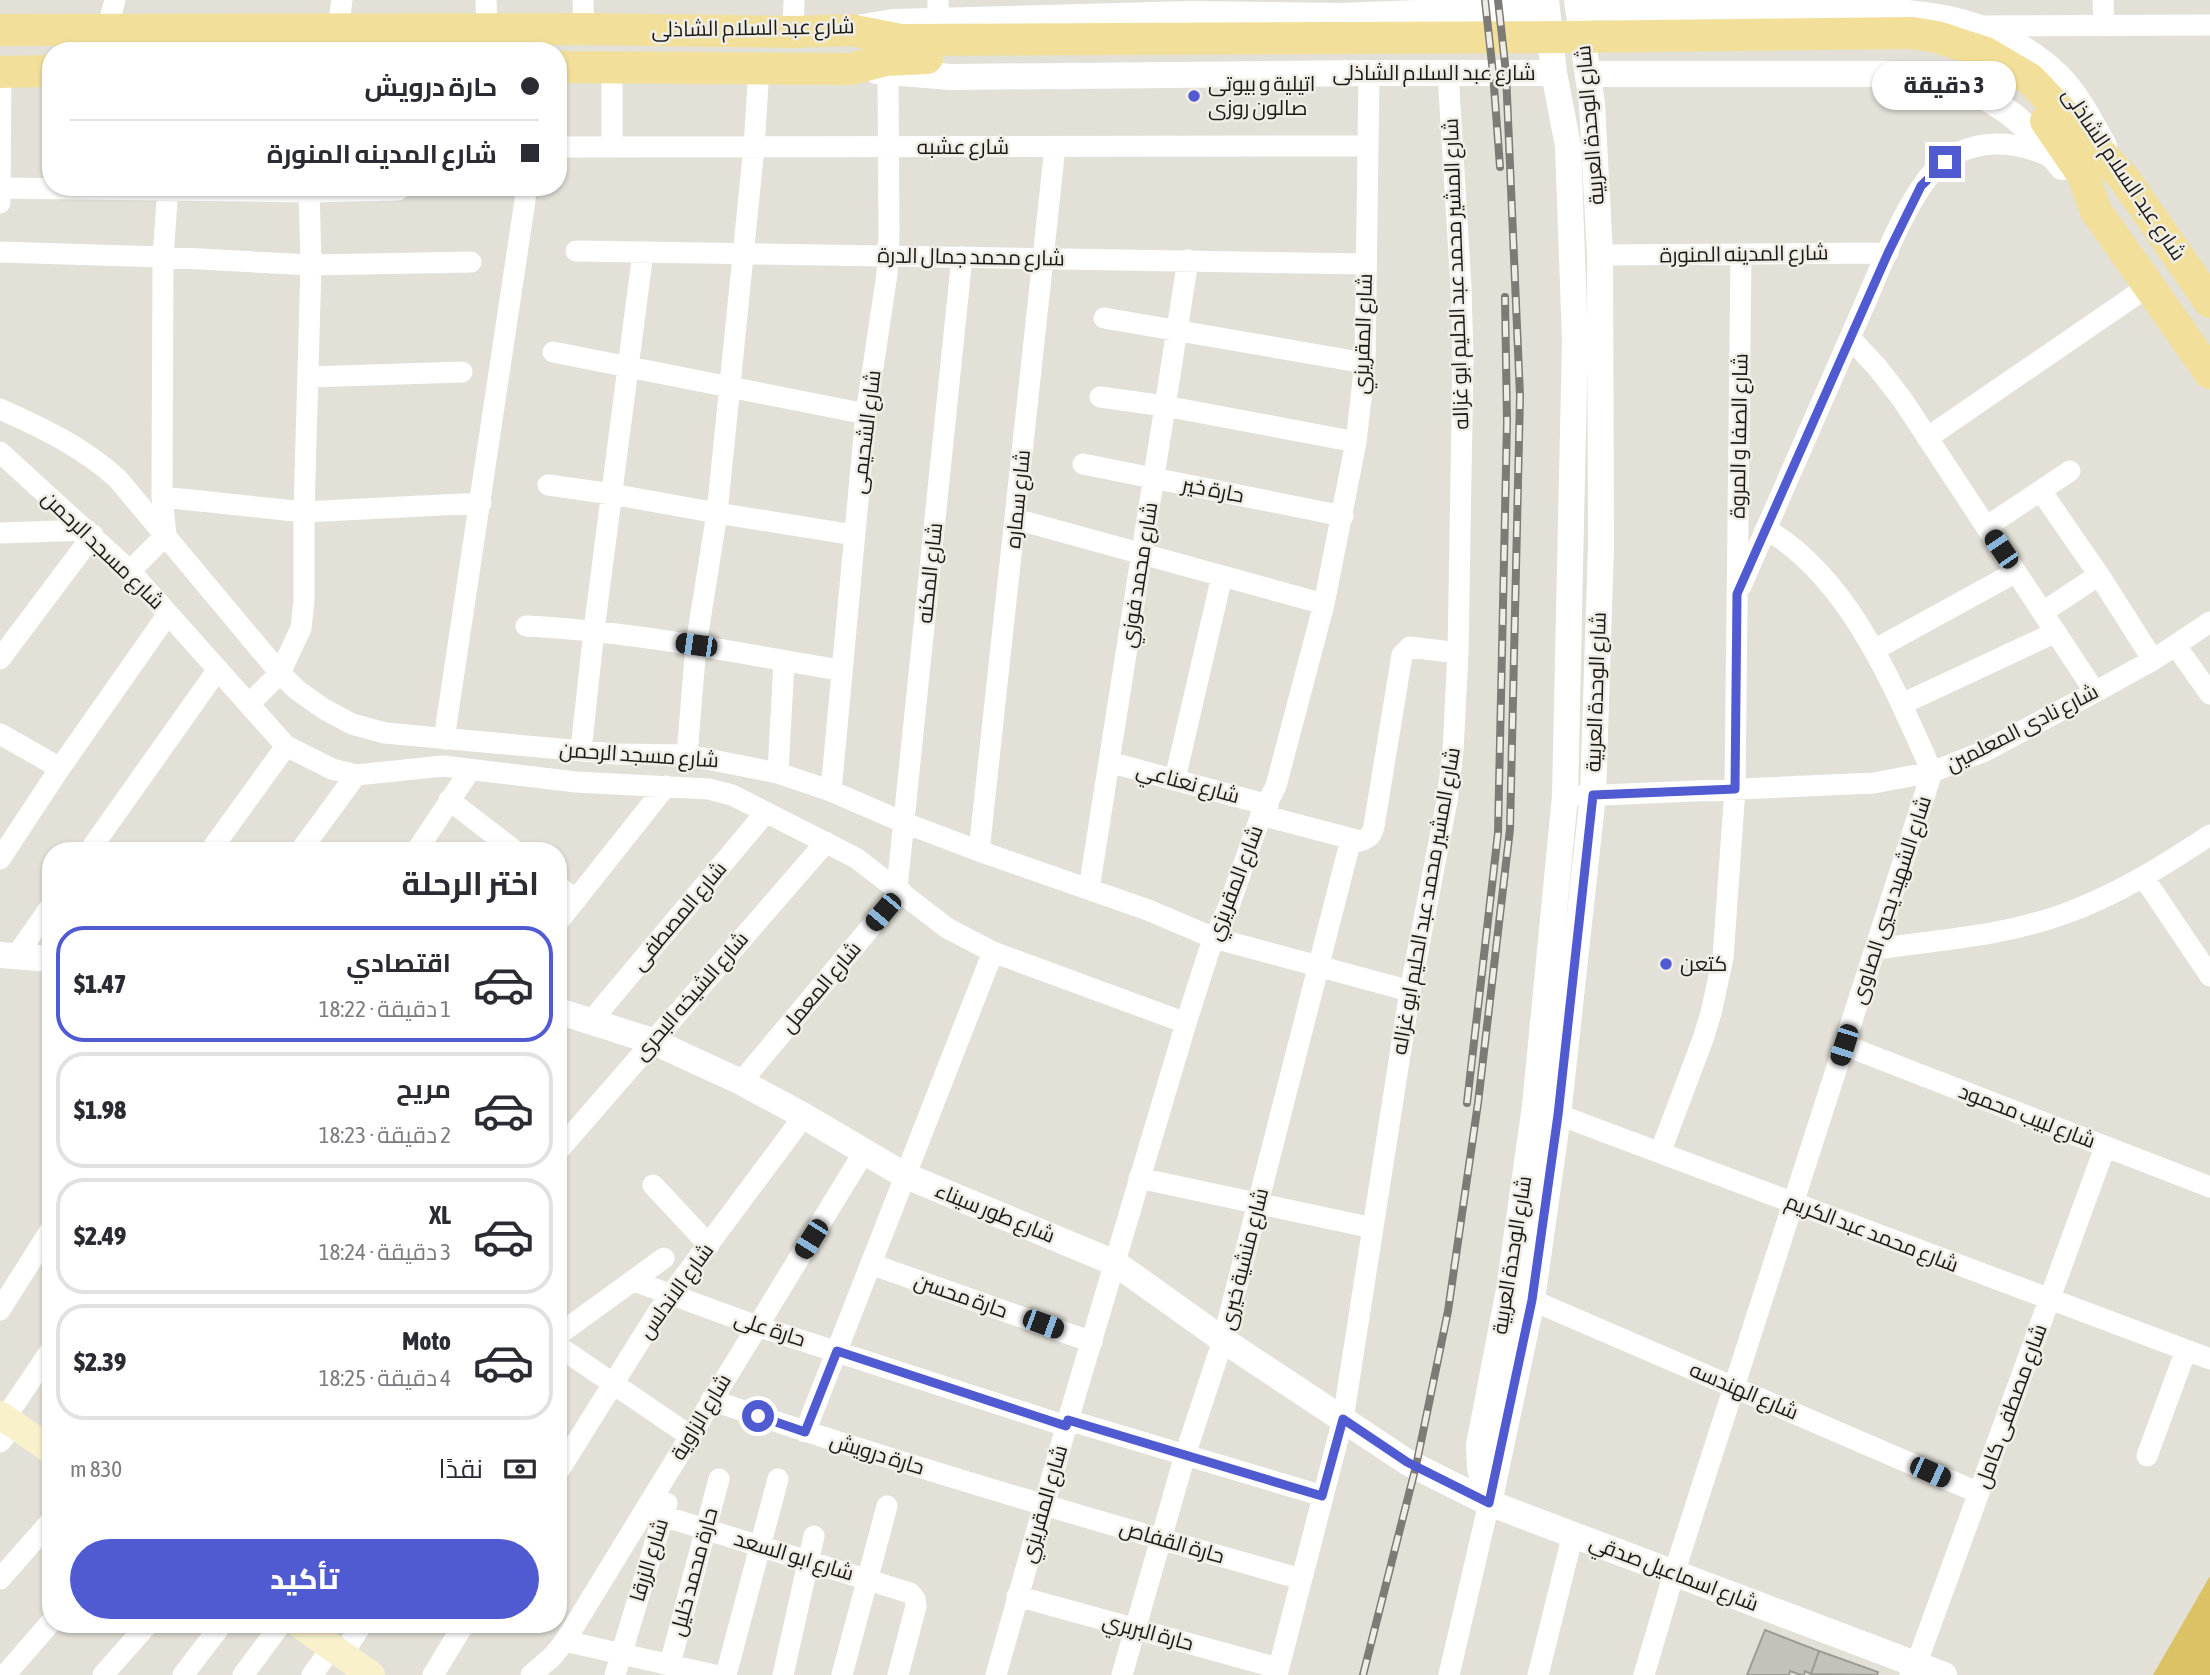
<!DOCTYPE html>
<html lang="ar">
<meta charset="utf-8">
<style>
body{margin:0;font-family:"Asap Condensed",Cairo,sans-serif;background:#f7f7f7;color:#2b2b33;direction:rtl;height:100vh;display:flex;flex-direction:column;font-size:26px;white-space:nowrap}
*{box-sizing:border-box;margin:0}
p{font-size:23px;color:#7c7c81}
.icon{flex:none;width:38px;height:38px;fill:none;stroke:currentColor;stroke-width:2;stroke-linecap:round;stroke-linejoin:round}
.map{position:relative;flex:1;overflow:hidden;direction:ltr}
.panel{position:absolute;left:42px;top:842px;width:525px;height:791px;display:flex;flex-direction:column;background:#fff;border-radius:28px;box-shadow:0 2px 5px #0004;direction:rtl}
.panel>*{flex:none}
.hud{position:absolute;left:42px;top:42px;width:525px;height:154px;border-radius:28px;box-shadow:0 2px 5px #0004;direction:rtl;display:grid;align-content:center;height:154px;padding:0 28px;background:#fff}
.end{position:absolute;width:32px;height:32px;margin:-16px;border:9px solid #505bd1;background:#fff;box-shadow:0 0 0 4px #fff}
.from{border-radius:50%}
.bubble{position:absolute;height:49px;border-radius:24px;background:#fff;box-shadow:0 2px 5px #0004;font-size:23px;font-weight:800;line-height:49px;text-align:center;direction:rtl}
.car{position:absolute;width:21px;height:42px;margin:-21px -10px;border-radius:9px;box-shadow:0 0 5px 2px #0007;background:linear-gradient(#222 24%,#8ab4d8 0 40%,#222 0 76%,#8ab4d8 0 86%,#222 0)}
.hud b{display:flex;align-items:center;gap:24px;height:66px;font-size:26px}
.hud b+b{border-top:2px solid #e1e1e2}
.hud i{width:18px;height:18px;background:#2b2b33}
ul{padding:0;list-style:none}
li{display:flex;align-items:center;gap:21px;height:116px;margin:0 14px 10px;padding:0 14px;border:4px solid #e1e1e2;border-radius:28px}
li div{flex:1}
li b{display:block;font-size:26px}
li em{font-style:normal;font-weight:800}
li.selected{border-color:#505bd1}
li>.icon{width:63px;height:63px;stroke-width:1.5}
h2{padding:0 28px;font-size:32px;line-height:84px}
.pay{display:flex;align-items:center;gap:18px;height:77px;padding:0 28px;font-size:26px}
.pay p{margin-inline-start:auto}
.action{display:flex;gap:14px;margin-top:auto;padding:14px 28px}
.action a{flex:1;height:80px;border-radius:42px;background:#505bd1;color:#fff;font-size:28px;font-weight:800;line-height:80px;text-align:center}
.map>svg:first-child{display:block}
.green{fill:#dbc265}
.building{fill:#c3c1b9;stroke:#9d9b93;stroke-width:2}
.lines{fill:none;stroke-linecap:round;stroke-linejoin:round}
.minor{stroke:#fff;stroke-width:21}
.tertiary{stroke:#fff;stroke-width:26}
.secondary{stroke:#f9f0cc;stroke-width:28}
.primary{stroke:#f2e09a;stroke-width:32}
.rail-casing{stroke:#7c7b75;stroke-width:8}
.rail{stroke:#efede5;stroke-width:5;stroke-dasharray:16;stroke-linecap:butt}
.route{stroke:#505bd1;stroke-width:9}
.poi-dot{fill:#505bd1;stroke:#efede5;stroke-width:2.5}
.labels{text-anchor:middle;stroke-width:5;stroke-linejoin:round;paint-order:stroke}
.street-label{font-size:21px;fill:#1b1a17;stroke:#efede5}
.poi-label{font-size:21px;fill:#1b1a17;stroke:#efede5;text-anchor:start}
</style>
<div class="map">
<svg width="2210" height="1675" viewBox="0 0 2210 1675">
<rect width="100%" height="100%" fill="#e2e0d7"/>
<path class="green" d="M 2210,1576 L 2210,1675 L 2153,1675 Z"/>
<path class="building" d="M 1765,1630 L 1819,1651 L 1811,1674 L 1805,1671 L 1804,1675 L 1801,1675 L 1790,1671 L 1789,1675 L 1747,1675 Z
M 1819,1651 L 1878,1672 L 1877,1675 L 1811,1674 Z"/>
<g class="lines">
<path class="minor" d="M 486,0 L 487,29
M 583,0 L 584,29
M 2103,0 L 2104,25
M 938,21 L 938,0
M 1983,26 L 2210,25
M 338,29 L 342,0
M 107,30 L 115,0
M 793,32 L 794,0
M 612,66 L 612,147
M 759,67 L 754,147 L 717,513 L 854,535
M 558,147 L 1368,146
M 0,188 L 309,192 L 398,190
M 0,203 L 1,72
M 576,251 L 1366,264
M 0,252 L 163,257 L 311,265 L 471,262
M 1600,255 L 1888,253
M 1104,318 L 1365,363
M 1850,338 L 1877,367 L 1902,399 L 2095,692
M 553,352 L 866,414
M 309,377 L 462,372
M 1100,397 L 1165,406 L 1356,442
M 0,409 C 43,428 82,447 117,478 L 280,673 L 297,690 L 324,709 L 352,724 L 385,733 L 616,754 L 687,755 L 778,773 L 831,791 L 905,823 L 979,851 L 1148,910 L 1214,938 L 1410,991
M 1927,438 L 2150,285
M 0,452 L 130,571 L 286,746 L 332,769 L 356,775 L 443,766 L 576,782 L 709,789 L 732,795 L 856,858 L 947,928 L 993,952 L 1186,1023
M 1083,464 L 1343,516
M 548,485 L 612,494 L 717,513 L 696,645 L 687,755
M 2041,491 L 2099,575 L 2153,660
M 162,497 L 304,512 L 311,265 L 309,187
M 1016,519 L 1324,604
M 1986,527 L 2070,471
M 0,533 L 87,530
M 130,571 L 166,535 L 162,497 L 163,257 L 168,187
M 1741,586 C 1780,496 1820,407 1859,317 C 1878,275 1908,191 1942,163 C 1975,137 2017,140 2053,158
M 2043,612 L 2099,575
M 526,626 C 632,631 736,653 840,670
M 2176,646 L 2210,694
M 1874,650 L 2016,572
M 0,659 L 93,535
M 249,704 L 280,673 L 301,628 L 304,601 L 304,512 L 481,503
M 1902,704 L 2056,632
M 0,734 L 60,768
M 444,739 L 527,187
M 581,750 L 594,630 L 643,252
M 1109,762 L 1268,805
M 778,773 L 784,661
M 1175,779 L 1222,576
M 831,791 L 866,414 L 887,274 L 889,234 L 888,72
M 1580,796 L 1874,783 L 1932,772 L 1985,751 L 2095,692 L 2153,660 L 2210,622
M 449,800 L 514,850
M 1261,815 L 1360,841 C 1369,838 1372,835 1374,826 L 1402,655 L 1410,647 L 1458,653
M 90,850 L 218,669
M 211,850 L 286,746
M 301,850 L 356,775
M 417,850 L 471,769
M 979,851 L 1055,147
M 0,859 L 60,768 L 168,614
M 2144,878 L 2210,976
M 558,886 L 576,900
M 897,888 L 962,257
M 1089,889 L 1188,260
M 558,922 L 666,786
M 1875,949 C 1938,940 2004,936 2064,914 C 2117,895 2163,866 2210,835
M 16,956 L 51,906
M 592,1020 L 766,812
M 1844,1045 L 2210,1187
M 741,1082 L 901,891
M 1546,1110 L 2210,1359
M 558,1151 L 826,842
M 1660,1153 L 1703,1039 L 1711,1013 L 1723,958 L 1735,789 L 1741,254
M 1139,1178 L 1373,1228
M 653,1185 L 709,1245
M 871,1264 L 1092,1342
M 634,1281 L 757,1326 L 1066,1426
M 1520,1295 L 1979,1493
M 0,1310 L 51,1229
M 558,1335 L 664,1258
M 558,1346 L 690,1436
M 711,1400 C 906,1466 1103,1523 1301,1579
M 5,1418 L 51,1350
M 1068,1420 L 1323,1496
M 805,1432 L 993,952
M 0,1442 L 14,1425
M 2147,1456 L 2186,1350
M 558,1472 L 658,1312 L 804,1116
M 663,1516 L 910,1593 L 915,1599 L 916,1606 L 898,1675
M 0,1579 L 51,1521
M 1017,1596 L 1278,1668
M 565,1641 L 714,1675
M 342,1655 L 362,1624
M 670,1664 L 719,1479
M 5,1675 L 51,1622
M 103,1675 L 148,1624
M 183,1675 L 222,1624
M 243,1675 L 281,1624
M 312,1675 L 332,1647
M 433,1675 L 464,1624
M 531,1675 L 553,1656 L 565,1641 L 864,1152
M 615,1675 L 667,1503
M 726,1675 L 778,1479
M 783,1675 L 814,1536
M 842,1675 L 887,1506
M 996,1675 L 1068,1420 L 1186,1023 L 1209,951 L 1229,906 L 1261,815 L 1276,786 L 1324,604 L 1356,442 L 1365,363 L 1369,73
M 1122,1675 L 1185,1455 L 1223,1340 L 1351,839
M 1277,1675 L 1343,1419 L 1410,991 L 1447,801 L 1453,751 L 1458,653 L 1463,359 L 1461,287 L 1448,73
M 1449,1675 L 1489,1503
M 1538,1675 L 1573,1534
M 1644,1675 L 1674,1573 L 1932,772 C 1894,687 1850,578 1766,529
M 1910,1675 L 1916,1665 L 2105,1147"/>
<path class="tertiary" d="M 1578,7 C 1644,9 1710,13 1775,12 C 1880,11 1976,0 2057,75 C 2077,95 2090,121 2104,146
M 857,28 L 893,22 L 1190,14 L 1341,16 L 1547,8
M 877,71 L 951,77 L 1369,73 L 1554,73
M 1589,74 L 1915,74 C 1981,86 2022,114 2062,167
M 0,955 L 51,959
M 558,1011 L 652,1041 L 741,1082 L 804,1116 L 904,1175 L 1115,1263 L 1223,1340 L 1407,1462 L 1489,1503 L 1944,1675
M 1486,1491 L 1480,1468 L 1479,1445 L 1509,1290 L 1535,1106 L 1565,796 L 1575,340 L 1568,146 L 1554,73 L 1546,0
M 1489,1503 L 1532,1300 L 1558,1115 L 1593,795 L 1601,546 L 1600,255 L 1592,104 L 1577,0"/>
<path class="secondary" d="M 0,1415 L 51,1450
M 299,1624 L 371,1675"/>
<path class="primary" d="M 0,30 L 584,29 L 793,32 L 850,30 L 901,40 L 1566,37 L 1912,33 L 1937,37 L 1986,53 L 2030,79 L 2123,177 L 2210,302
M 558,67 L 851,69 L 886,60 L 927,58
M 0,72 L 51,71
M 2046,121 L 2083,175 L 2096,211 L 2210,373"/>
<g class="rail-casing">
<path id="rail" d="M 1485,0 L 1493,73 L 1500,167
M 1467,1103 L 1498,833 L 1507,422 L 1505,297
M 1363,1675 L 1416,1466 L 1448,1311 L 1478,1103 L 1510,829 L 1520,396 L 1506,73 L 1498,0"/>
</g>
<use href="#rail" class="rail"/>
</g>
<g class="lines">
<path class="route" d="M 758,1416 L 805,1432 L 837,1351 L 1066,1426 L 1068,1420 L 1322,1496 L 1343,1419 L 1407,1462 L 1489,1503 L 1532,1300 L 1558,1115 L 1593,795 L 1735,789 L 1737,594 L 1888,253 L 1921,186 L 1945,162"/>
</g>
<g class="poi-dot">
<circle cx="1194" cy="96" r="7"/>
<circle cx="1666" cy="964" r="7"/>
</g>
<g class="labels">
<g class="street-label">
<text transform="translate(753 28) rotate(-1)" y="7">شارع عبد السلام الشاذلى</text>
<text x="1434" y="80">شارع عبد السلام الشاذلى</text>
<text transform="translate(1590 125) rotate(-95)" y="7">شارع الوحدة العربية</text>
<text x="963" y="154">شارع عشبه</text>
<text transform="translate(2124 174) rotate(56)" y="7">شارع عبد السلام الشاذلى</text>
<text transform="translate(1744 254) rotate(-1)" y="7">شارع المدينه المنورة</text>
<text transform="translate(971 257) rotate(1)" y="7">شارع محمد جمال الدرة</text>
<text transform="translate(1456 274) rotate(-92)" y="7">شارع المشير محمد عبد الحليم ابو غزاله</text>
<text transform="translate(1363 334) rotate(-88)" y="7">شارع المقريزي</text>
<text transform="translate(866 432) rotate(-83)" y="7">شارع الشحيمى</text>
<text transform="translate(1739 436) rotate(-89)" y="7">شارع الصفا و المروة</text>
<text transform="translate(1213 490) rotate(11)" y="7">حارة خير</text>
<text transform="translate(1018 499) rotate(-84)" y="7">شارع سماره</text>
<text transform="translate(103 550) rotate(44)" y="7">شارع مسجد الرحمن</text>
<text transform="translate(930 573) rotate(-84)" y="7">شارع المكنه</text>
<text transform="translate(1139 575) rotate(-81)" y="7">شارع محمد فوزي</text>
<text transform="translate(1596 692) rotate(-88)" y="7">شارع الوحدة العربية</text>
<text transform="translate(2022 728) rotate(-27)" y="7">شارع نادى المعلمين</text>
<text transform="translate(639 755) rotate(4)" y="7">شارع مسجد الرحمن</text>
<text transform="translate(1188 783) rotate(15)" y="7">شارع نعناعي</text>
<text transform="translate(1235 883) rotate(-69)" y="7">شارع المقريزي</text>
<text transform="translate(1891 900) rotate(-72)" y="7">شارع الشهيد يحيي الصاوى</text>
<text transform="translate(1426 901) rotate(-80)" y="7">شارع المشير محمد عبد الحليم ابو غزاله</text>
<text transform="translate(679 916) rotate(-50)" y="7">شارع المصطفى</text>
<text transform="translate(821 987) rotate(-50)" y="7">شارع المعمل</text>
<text transform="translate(691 996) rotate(-49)" y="7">شارع الشيخه البحرى</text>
<text transform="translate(2027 1116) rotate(21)" y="7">شارع لبيب محمود</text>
<text transform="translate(995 1213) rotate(22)" y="7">شارع طور سيناء</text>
<text transform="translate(1872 1233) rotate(21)" y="7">شارع محمد عبد الكريم</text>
<text transform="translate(1512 1255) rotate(-81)" y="7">شارع الوحدة العربية</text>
<text transform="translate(1244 1259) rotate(-76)" y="7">شارع منشية خيرى</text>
<text transform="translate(676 1291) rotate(-54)" y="7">شارع الاندلس</text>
<text transform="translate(961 1296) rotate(19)" y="7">حارة محسن</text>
<text transform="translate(770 1329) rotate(18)" y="7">حارة على</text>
<text transform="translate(1744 1391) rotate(23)" y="7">شارع الهندسه</text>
<text transform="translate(2011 1406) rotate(-70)" y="7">شارع مصطفى كامل</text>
<text transform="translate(701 1417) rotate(-59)" y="7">شارع الزاوية</text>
<text transform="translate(877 1454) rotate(17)" y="7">حارة درويش</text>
<text transform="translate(1044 1504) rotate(-74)" y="7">شارع المقريزي</text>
<text transform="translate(1172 1542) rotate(16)" y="7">حارة القفاص</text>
<text transform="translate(794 1556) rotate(17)" y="7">شارع ابو السعد</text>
<text transform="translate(649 1560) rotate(-73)" y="7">شارع الزرقا</text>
<text transform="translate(694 1572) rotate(-75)" y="7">حارة محمد خليل</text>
<text transform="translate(1674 1573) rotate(21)" y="7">شارع اسماعيل صدقي</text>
<text transform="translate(1148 1632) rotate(15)" y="7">حارة البربري</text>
</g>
<g class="poi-label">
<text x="1208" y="91">اتيلية و بيوتى<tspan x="1208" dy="24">صالون روزى</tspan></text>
<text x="1680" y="971">كتعن</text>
</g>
</g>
</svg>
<i class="end from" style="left:758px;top:1416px"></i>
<i class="end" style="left:1945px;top:162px"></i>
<div class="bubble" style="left:1872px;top:61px;width:144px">3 دقيقة</div>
<i class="car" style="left:2001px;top:549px;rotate:326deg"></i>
<i class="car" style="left:696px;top:645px;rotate:278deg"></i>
<i class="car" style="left:883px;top:912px;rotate:220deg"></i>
<i class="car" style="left:1844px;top:1045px;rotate:198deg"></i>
<i class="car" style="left:811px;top:1239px;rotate:212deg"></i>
<i class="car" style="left:1043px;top:1324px;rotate:110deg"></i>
<i class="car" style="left:1930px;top:1472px;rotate:114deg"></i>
<div class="hud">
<b><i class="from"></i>حارة درويش</b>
<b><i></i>شارع المدينه المنورة</b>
</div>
<section class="panel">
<h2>اختر الرحلة</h2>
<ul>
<li class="selected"><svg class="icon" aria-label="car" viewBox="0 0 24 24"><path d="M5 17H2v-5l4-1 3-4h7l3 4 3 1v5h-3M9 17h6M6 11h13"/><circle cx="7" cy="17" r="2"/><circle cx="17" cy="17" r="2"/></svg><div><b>اقتصادي</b><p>1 دقيقة · 18:22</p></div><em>$1.47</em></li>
<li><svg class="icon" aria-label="car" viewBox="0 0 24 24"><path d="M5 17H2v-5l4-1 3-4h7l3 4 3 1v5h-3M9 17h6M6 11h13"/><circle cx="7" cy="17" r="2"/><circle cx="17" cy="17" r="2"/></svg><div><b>مريح</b><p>2 دقيقة · 18:23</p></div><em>$1.98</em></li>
<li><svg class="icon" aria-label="car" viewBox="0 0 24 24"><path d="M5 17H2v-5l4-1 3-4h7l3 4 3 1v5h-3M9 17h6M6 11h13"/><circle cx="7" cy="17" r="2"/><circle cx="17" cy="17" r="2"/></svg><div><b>XL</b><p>3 دقيقة · 18:24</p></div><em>$2.49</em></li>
<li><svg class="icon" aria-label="car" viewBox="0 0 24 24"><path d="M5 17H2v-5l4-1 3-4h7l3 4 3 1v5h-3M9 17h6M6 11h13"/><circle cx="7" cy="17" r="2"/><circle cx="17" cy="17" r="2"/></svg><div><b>Moto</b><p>4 دقيقة · 18:25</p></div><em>$2.39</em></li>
</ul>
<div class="pay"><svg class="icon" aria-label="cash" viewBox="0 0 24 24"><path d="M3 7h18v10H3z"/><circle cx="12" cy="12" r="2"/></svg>نقدًا<p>830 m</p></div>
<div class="action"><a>تأكيد</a></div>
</section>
</div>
